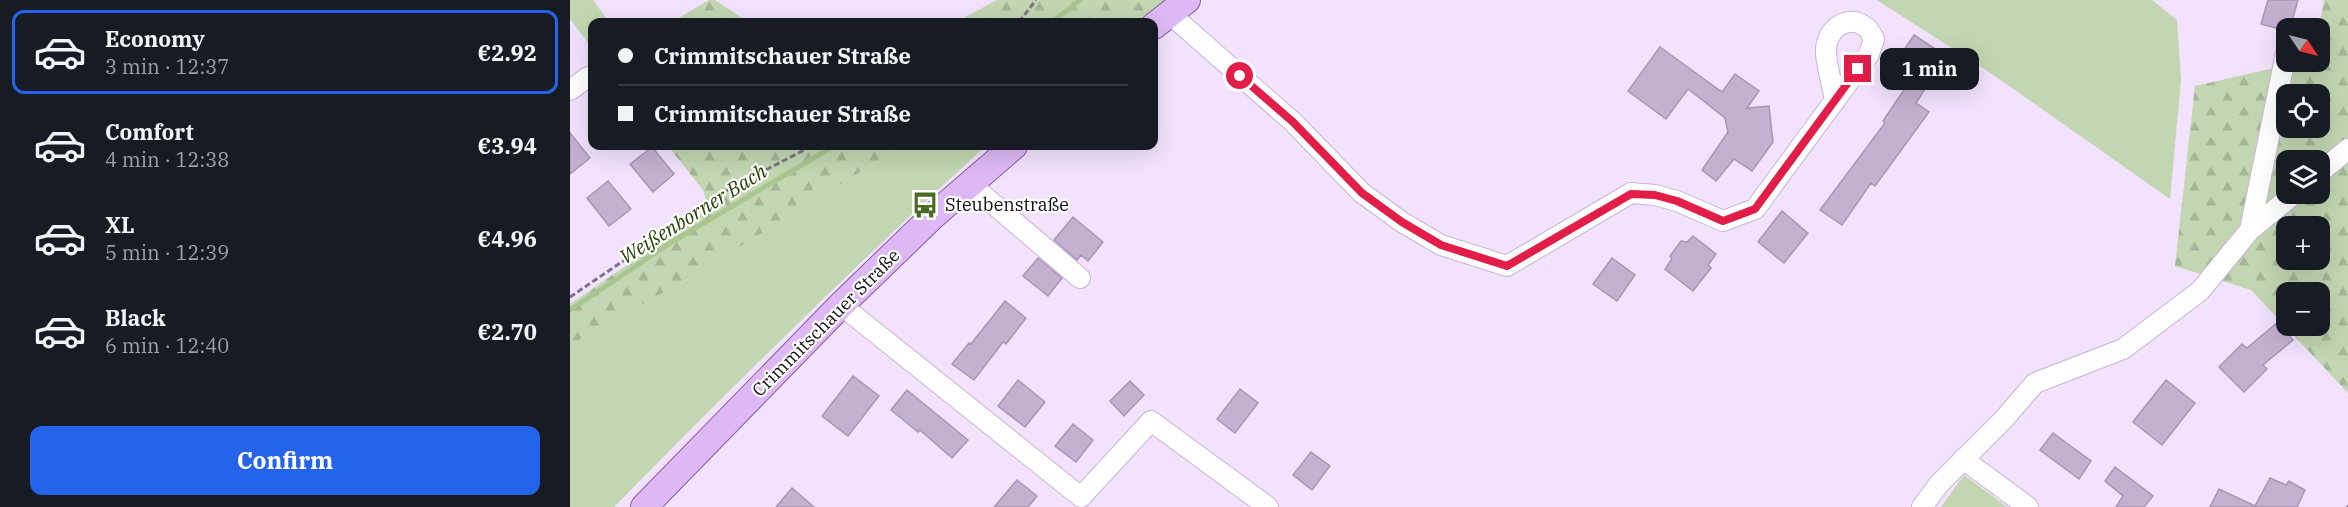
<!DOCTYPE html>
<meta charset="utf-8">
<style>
body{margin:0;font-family:"IBM Plex Serif",serif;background:#20242c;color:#f1f3f6;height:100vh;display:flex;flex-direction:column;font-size:22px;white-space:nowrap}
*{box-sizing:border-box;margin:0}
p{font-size:20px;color:#9ea1a6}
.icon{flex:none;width:33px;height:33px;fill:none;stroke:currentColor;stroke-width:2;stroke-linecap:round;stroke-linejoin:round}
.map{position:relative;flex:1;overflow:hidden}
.drawer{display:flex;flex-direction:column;background:#171b24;width:570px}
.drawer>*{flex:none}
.hud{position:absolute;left:18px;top:18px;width:570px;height:132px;border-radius:12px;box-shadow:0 6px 24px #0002;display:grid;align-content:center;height:132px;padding:0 30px;background:#171b24}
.needle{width:39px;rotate:125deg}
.controls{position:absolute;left:1706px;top:18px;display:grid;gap:12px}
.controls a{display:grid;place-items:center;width:54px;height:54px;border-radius:12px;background:#171b24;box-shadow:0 6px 24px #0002;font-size:30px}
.end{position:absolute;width:27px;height:27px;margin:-14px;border:8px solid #e11d48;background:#fff;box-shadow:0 0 0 3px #fff}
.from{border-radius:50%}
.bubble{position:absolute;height:42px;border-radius:12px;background:#171b24;box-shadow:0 6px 24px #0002;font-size:20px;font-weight:700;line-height:42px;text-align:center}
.hud b{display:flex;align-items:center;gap:21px;height:57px;font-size:22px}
.hud b+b{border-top:2px solid #363941}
.hud i{width:15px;height:15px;background:#f1f3f6}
ul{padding:10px 0 0;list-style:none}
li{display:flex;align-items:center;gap:18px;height:84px;margin:0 12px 9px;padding:0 18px;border:3px solid transparent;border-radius:12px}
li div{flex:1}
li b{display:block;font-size:22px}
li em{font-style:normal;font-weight:700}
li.current{border-color:#2563eb}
li>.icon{width:54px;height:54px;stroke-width:1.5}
.cta{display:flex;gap:12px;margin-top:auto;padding:12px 30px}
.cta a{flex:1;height:69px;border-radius:12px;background:#2563eb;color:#fff;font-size:24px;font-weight:700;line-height:69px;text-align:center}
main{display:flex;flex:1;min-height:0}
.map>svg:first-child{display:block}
.green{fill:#c2d6b1}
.forest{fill:url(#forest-firs);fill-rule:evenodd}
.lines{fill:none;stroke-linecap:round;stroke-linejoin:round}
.stream{stroke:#a9c68f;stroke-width:5}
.building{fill:#c4b1d2;stroke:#a896b6;stroke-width:1.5}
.minor-casing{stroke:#c8b5d5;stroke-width:22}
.major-casing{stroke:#875ea2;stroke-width:28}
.path{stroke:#807587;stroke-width:3;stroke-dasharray:6 3;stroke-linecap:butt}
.minor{stroke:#fff;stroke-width:20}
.major{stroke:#ddb8f4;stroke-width:26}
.route{stroke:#e11d48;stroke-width:8}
.labels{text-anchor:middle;stroke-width:4.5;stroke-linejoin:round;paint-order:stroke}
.poi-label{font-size:18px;fill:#130d18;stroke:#fff;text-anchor:start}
.street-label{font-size:18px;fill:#130d18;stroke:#fff}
.water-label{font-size:20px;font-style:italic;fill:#284104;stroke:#fff}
</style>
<main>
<section class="drawer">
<ul>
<li class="current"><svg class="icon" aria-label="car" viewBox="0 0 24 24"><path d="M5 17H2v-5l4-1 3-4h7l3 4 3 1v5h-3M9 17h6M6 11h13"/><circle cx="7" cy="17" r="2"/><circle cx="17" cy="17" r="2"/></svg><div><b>Economy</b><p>3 min · 12:37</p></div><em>€2.92</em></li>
<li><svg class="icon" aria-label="car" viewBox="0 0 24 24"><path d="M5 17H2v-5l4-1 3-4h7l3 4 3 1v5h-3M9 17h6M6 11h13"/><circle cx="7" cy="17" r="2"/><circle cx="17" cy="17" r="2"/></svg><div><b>Comfort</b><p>4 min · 12:38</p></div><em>€3.94</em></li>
<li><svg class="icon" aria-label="car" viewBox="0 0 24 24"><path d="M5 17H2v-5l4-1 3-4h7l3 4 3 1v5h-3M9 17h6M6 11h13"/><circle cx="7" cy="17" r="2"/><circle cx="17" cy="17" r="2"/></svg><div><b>XL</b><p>5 min · 12:39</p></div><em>€4.96</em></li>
<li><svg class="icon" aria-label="car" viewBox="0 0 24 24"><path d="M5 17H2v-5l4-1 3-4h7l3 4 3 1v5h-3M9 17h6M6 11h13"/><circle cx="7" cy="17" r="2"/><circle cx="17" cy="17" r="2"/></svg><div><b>Black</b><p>6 min · 12:40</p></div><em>€2.70</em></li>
</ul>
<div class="cta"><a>Confirm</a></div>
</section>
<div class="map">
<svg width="1778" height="507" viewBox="0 0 1778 507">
<defs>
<pattern id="forest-firs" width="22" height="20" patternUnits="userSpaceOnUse" patternTransform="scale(1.5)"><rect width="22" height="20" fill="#c2d6b1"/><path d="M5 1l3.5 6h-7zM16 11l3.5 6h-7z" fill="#a6b698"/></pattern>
</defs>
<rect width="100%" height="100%" fill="#f2e2fd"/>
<path class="green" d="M 0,0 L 23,0 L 39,22 L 22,22 L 22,48 L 0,19 Z
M 1307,0 L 1582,0 L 1607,20 L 1611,80 L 1600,199 L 1422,74 Z
M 332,146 L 416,146 C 288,262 166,383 44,507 L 0,507 L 0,345 L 123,276 Z
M 1394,475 L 1437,507 L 1371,507 Z"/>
<path class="forest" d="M 139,0 L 145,0 L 178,22 L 102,22 Z
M 427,0 L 617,0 L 584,22 L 386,22 Z
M 1754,0 L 1778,0 L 1778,393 L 1681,290 L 1605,266 L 1625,86 L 1730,62 L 1749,62 L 1749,29 ZM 1716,94 L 1749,94 L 1749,128 L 1716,128 ZM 1716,160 L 1749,160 L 1749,194 L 1716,194 ZM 1716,226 L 1749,226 L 1749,260 L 1716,260 ZM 1716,292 L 1749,292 L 1749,326 L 1716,326 Z
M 98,146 L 332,146 L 123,276 L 0,345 L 0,304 L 139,209 L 133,190 Z"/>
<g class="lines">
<path class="stream" d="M 482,22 L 510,0
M 0,310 L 100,243 L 264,146"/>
</g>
<path class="building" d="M 1698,0 L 1728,0 L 1720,28 L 1716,28 L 1716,31 L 1691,24 Z
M 1344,35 L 1376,56 L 1346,103 L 1359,112 L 1305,186 L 1301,183 L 1272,225 L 1250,210 L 1315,123 L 1313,121 L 1344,75 L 1325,63 Z
M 1090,47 L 1152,92 L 1165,74 L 1189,91 L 1177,108 L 1199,106 L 1203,142 L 1182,171 L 1164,159 L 1146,181 L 1132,170 L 1158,132 L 1155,118 L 1118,89 L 1096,119 L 1058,91 Z
M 0,133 L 20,158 L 0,174 Z
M 82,147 L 104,174 L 83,192 L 60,164 Z
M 38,181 L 61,209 L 39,226 L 17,198 Z
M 1212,211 L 1238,233 L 1214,263 L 1188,242 Z
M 503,217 L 533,242 L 518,261 L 511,255 L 507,260 L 484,240 Z
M 1123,236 L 1146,254 L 1138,265 L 1141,268 L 1123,291 L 1095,269 L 1102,259 L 1100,256 L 1111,241 L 1117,242 Z
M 468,258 L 492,278 L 478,296 L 453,276 Z
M 1042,258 L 1065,275 L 1047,301 L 1023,284 Z
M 435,301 L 456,318 L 436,344 L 433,342 L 404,380 L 382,364 L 399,343 L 401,344 Z
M 1708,322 L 1723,340 L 1693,365 L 1697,369 L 1674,392 L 1649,367 L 1672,344 L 1677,348 Z
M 283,376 L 309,396 L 278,436 L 252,416 Z
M 448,380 L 475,402 L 455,427 L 428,406 Z
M 1596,380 L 1625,403 L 1592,445 L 1563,422 Z
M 560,381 L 574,395 L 554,416 L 540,401 Z
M 670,389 L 688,403 L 665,433 L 647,419 Z
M 337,390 L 398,440 L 382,458 L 350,430 L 348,432 L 321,410 Z
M 503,424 L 523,440 L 506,462 L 485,446 Z
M 1483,433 L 1521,461 L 1509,479 L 1470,450 Z
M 741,452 L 760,466 L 742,490 L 723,475 Z
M 1545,467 L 1583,496 L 1574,507 L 1546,507 L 1553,496 L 1535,481 Z
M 1700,478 L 1716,485 L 1719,481 L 1735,490 L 1727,507 L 1640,507 L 1649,489 L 1685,506 Z
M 447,480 L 467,496 L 458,507 L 424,507 Z
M 222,488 L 244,507 L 206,507 Z"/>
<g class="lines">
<g class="minor-casing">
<path id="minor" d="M 600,14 L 723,122 L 792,193 L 832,222 L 871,245 L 937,266 L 1061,193 L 1085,195 L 1107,201 L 1153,221 L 1185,209 L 1299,54 L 1304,39 C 1291,10 1258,21 1256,49 C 1255,63 1263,86 1265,101
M 0,90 L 18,77
M 1749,173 L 1778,149
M 400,184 L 510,278
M 1680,230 L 1716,53
M 271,305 L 511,497 L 581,421 L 698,507
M 1393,459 L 1458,507
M 1352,507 L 1369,484 L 1434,419 L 1465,383 L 1553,349 L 1630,291 L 1680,230 L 1724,194"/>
</g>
<g class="major-casing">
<path id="major" d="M 584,26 L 617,0
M 74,507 L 271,305 L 363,216 L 444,146"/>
</g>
<path class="path" d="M 449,22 L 466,0
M 0,297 L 161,188 L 242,146
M 1777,507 L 1778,506"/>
<use href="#minor" class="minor"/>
<use href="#major" class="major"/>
</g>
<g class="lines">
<path class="route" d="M 670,76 L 723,122 L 792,193 L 832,222 L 871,245 L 937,266 L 1061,194 L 1085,195 L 1107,201 L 1153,221 L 1185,209 L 1288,69"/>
</g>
<defs>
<g id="bus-bare" transform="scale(2.07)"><path d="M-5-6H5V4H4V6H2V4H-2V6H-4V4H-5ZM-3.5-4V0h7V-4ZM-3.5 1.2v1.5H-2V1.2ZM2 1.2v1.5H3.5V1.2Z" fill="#496a21" stroke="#fff" stroke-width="2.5" paint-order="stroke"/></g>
</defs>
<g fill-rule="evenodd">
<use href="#bus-bare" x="355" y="205"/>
</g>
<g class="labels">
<g class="poi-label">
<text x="375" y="211">Steubenstraße</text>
</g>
<g class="street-label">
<text transform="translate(256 323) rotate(-45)" y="6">Crimmitschauer Straße</text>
</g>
<g class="water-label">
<text transform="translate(123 214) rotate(-32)" y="7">Weißenborner Bach</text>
</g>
</g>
</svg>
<div class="controls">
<a><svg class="needle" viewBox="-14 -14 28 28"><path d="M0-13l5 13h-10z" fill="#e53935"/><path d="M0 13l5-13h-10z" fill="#9ea1a6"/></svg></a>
<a><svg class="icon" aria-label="locate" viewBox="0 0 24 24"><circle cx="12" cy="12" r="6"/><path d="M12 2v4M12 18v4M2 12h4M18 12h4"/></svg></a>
<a><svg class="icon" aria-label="layers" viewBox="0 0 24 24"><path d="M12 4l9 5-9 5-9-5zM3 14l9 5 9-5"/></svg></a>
<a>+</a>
<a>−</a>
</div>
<i class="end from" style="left:670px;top:76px"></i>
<i class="end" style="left:1288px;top:69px"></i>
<div class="bubble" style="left:1310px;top:48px;width:99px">1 min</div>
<div class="hud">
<b><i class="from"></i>Crimmitschauer Straße</b>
<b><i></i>Crimmitschauer Straße</b>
</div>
</div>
</main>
